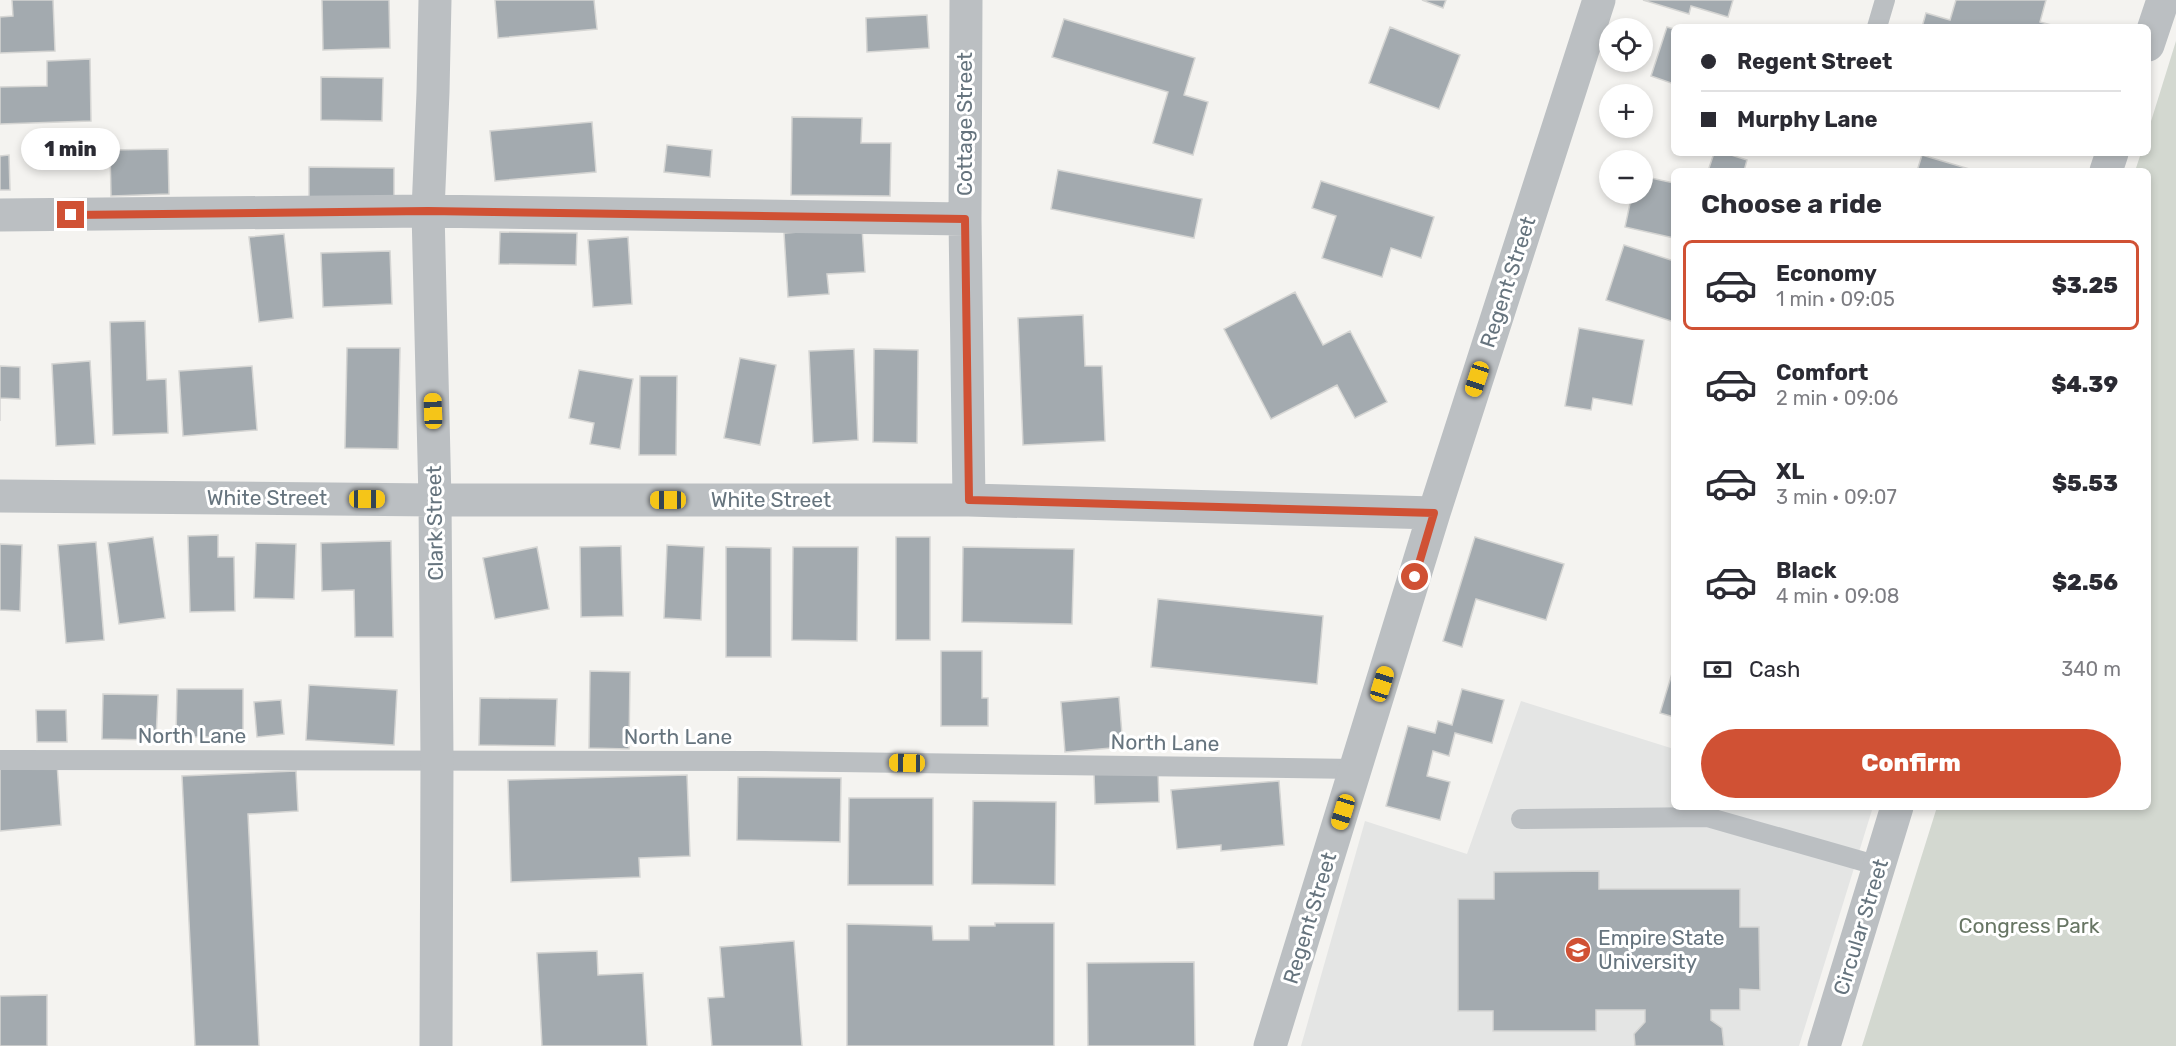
<!DOCTYPE html>
<meta charset="utf-8">
<style>
body{margin:0;font-family:Rubik,sans-serif;background:#f7f7f7;color:#2b2b33;height:100vh;display:flex;flex-direction:column;font-size:22px;white-space:nowrap}
*{box-sizing:border-box;margin:0}
p{font-size:20px;color:#7c7c81}
.icon{flex:none;width:33px;height:33px;fill:none;stroke:currentColor;stroke-width:2;stroke-linecap:round;stroke-linejoin:round}
.map{position:relative;flex:1;overflow:hidden}
.panel{position:absolute;left:1671px;top:168px;width:480px;height:642px;display:flex;flex-direction:column;background:#fff;border-radius:9px;box-shadow:0 3px 9px #0003}
.panel>*{flex:none}
.top-card{position:absolute;left:1671px;top:24px;width:480px;height:132px;border-radius:9px;box-shadow:0 3px 9px #0003;display:grid;align-content:center;height:132px;padding:0 30px;background:#fff}
.fabs{position:absolute;left:1599px;top:18px;display:grid;gap:12px}
.fabs a{display:grid;place-items:center;width:54px;height:54px;border-radius:50%;background:#fff;box-shadow:0 3px 9px #0003;font-size:30px}
.end{position:absolute;width:27px;height:27px;margin:-14px;border:8px solid #d05134;background:#fff;box-shadow:0 0 0 3px #fff}
.from{border-radius:50%}
.bubble{position:absolute;height:42px;border-radius:21px;background:#fff;box-shadow:0 3px 9px #0003;font-size:20px;font-weight:800;line-height:42px;text-align:center}
.car{position:absolute;width:18px;height:36px;margin:-18px -9px;border-radius:8px;box-shadow:0 0 4px 2px #0007;background:linear-gradient(#f5c518 24%,#345 0 40%,#f5c518 0 76%,#345 0 86%,#f5c518 0)}
.top-card b{display:flex;align-items:center;gap:21px;height:57px;font-size:22px}
.top-card b+b{border-top:2px solid #e1e1e2}
.top-card i{width:15px;height:15px;background:#2b2b33}
ul{padding:0;list-style:none}
li{display:flex;align-items:center;gap:18px;height:90px;margin:0 12px 9px;padding:0 18px;border:3px solid transparent;border-radius:9px}
li div{flex:1}
li b{display:block;font-size:22px}
li em{font-style:normal;font-weight:800}
li.active{border-color:#d05134}
li>.icon{width:54px;height:54px;stroke-width:1.5}
h2{padding:0 30px;font-size:27px;line-height:72px}
.pay{display:flex;align-items:center;gap:15px;height:66px;padding:0 30px;font-size:22px}
.pay p{margin-inline-start:auto}
.primary-button{display:flex;gap:12px;margin-top:auto;padding:12px 30px}
.primary-button a{flex:1;height:69px;border-radius:36px;background:#d05134;color:#fff;font-size:24px;font-weight:800;line-height:69px;text-align:center}
.map>svg:first-child{display:block}
.built{fill:#e4e5e4}
.green{fill:#d3d8d0}
.building{fill:#a3aaaf;stroke:#d5d5d3;stroke-width:1.5}
.lines{fill:none;stroke-linecap:round;stroke-linejoin:round}
.service{stroke:#bbbfc2;stroke-width:20}
.minor{stroke:#bbbfc2;stroke-width:33}
.tertiary{stroke:#bbbfc2;stroke-width:33}
.route{stroke:#d05134;stroke-width:8}
.labels{text-anchor:middle;stroke-width:6;stroke-linejoin:round;paint-order:stroke}
.street-label{font-size:21px;fill:#66747e;stroke:#fff}
.park-label{font-size:21px;fill:#687664;stroke:#fff}
.poi-label{font-size:21px;fill:#66747e;stroke:#fff;text-anchor:start}
</style>
<div class="map">
<svg width="2176" height="1046" viewBox="0 0 2176 1046">
<rect width="100%" height="100%" fill="#f4f3f0"/>
<path class="built" d="M 1521,701 L 1674,749 L 1674,807 L 1863,807 L 1872,810 L 1799,1046 L 1301,1046 L 1365,821 L 1467,854 Z"/>
<path class="green" d="M 2176,41 L 2176,1046 L 1862,1046 L 1937,807 L 2148,807 L 2148,171 L 2135,171 L 2141,153 L 2148,153 L 2148,131 Z"/>
<path class="building" d="M 12,0 L 53,0 L 55,51 L 0,53 L 0,17 L 13,16 Z
M 322,0 L 389,0 L 390,48 L 323,50 Z
M 495,0 L 594,0 L 597,29 L 498,38 Z
M 1422,0 L 1446,0 L 1443,8 Z
M 1643,0 L 1733,0 L 1728,17 L 1691,6 L 1689,14 Z
M 1956,0 L 2046,0 L 2040,22 L 2059,27 L 1922,27 L 1926,13 L 1950,20 Z
M 927,15 L 929,48 L 867,52 L 866,18 Z
M 1064,19 L 1195,58 L 1184,95 L 1208,102 L 1193,155 L 1153,143 L 1168,92 L 1052,57 Z
M 1390,27 L 1460,55 L 1439,109 L 1369,83 Z
M 1667,27 L 1674,29 L 1674,84 L 1651,76 Z
M 90,59 L 91,121 L 0,124 L 0,87 L 47,86 L 47,61 Z
M 321,77 L 383,78 L 382,121 L 321,120 Z
M 792,117 L 862,118 L 861,143 L 891,143 L 890,196 L 791,195 Z
M 592,122 L 596,172 L 495,181 L 490,131 Z
M 667,145 L 712,150 L 710,177 L 664,172 Z
M 168,149 L 169,194 L 111,196 L 110,150 Z
M 1714,153 L 1725,153 L 1747,160 L 1744,171 L 1708,171 Z
M 9,155 L 10,190 L 0,190 L 0,156 Z
M 1922,155 L 1976,171 L 1917,171 Z
M 309,167 L 394,168 L 394,205 L 309,205 Z
M 1058,170 L 1202,199 L 1194,238 L 1051,209 Z
M 1642,176 L 1674,183 L 1674,238 L 1625,227 L 1632,194 L 1642,194 Z
M 1321,181 L 1434,217 L 1421,258 L 1391,248 L 1382,277 L 1322,258 L 1336,216 L 1312,208 Z
M 862,228 L 865,272 L 827,274 L 829,294 L 788,297 L 784,233 Z
M 500,232 L 577,233 L 576,265 L 499,264 Z
M 284,234 L 293,318 L 259,322 L 249,237 Z
M 628,237 L 632,304 L 593,307 L 588,240 Z
M 1624,245 L 1674,261 L 1674,322 L 1606,300 Z
M 390,251 L 392,304 L 323,307 L 321,253 Z
M 1295,292 L 1323,345 L 1350,331 L 1387,402 L 1355,418 L 1337,385 L 1271,419 L 1224,329 Z
M 1083,315 L 1085,366 L 1102,366 L 1105,441 L 1023,445 L 1018,318 Z
M 145,321 L 147,380 L 166,379 L 168,433 L 113,435 L 110,322 Z
M 1579,328 L 1644,340 L 1632,405 L 1593,398 L 1591,410 L 1565,406 Z
M 347,348 L 400,348 L 398,449 L 345,448 Z
M 854,349 L 858,440 L 813,443 L 809,351 Z
M 874,349 L 918,350 L 917,443 L 873,442 Z
M 740,358 L 776,365 L 760,445 L 724,438 Z
M 90,361 L 95,444 L 56,446 L 52,364 Z
M 0,366 L 20,367 L 20,399 L 0,398 L 0,421 Z
M 252,366 L 257,430 L 183,436 L 179,371 Z
M 579,370 L 633,379 L 620,449 L 590,444 L 594,423 L 569,418 Z
M 640,376 L 677,376 L 676,455 L 639,455 Z
M 218,535 L 218,557 L 234,557 L 235,611 L 190,612 L 188,536 Z
M 153,537 L 165,618 L 119,624 L 108,543 Z
M 896,537 L 930,537 L 930,640 L 896,640 Z
M 1475,537 L 1564,564 L 1546,620 L 1476,599 L 1462,647 L 1443,641 Z
M 391,541 L 393,637 L 355,637 L 354,590 L 322,591 L 321,543 Z
M 96,542 L 104,640 L 66,643 L 58,545 Z
M 256,543 L 296,544 L 294,599 L 254,598 Z
M 0,544 L 22,545 L 20,611 L 0,610 Z
M 667,545 L 704,547 L 701,620 L 664,618 Z
M 621,546 L 623,616 L 581,617 L 580,547 Z
M 537,547 L 549,609 L 495,619 L 483,558 Z
M 726,547 L 771,548 L 771,657 L 726,657 Z
M 793,547 L 858,547 L 857,641 L 792,640 Z
M 963,547 L 1074,549 L 1072,624 L 962,622 Z
M 1158,599 L 1323,616 L 1317,684 L 1151,667 Z
M 941,651 L 982,651 L 982,698 L 988,698 L 988,726 L 941,726 Z
M 1674,667 L 1674,717 L 1660,713 Z
M 590,671 L 630,672 L 629,749 L 589,748 Z
M 309,685 L 397,690 L 394,745 L 306,740 Z
M 177,689 L 243,689 L 243,737 L 176,737 Z
M 1462,689 L 1504,700 L 1492,743 L 1455,733 L 1449,756 L 1433,751 L 1427,776 L 1450,782 L 1440,820 L 1386,806 L 1408,726 L 1435,733 L 1438,721 L 1452,725 Z
M 103,694 L 158,695 L 156,740 L 102,739 Z
M 1119,697 L 1123,747 L 1065,752 L 1061,702 Z
M 480,698 L 557,699 L 555,746 L 479,745 Z
M 281,700 L 284,734 L 257,737 L 254,702 Z
M 36,710 L 66,710 L 67,742 L 37,742 Z
M 57,763 L 61,825 L 0,831 L 0,768 Z
M 296,771 L 298,811 L 248,814 L 259,1046 L 195,1046 L 182,776 Z
M 1158,771 L 1159,802 L 1095,804 L 1094,773 Z
M 687,775 L 690,856 L 639,858 L 640,877 L 511,882 L 508,780 Z
M 738,777 L 841,778 L 840,842 L 737,840 Z
M 1279,781 L 1284,845 L 1221,851 L 1221,845 L 1177,849 L 1171,790 Z
M 849,798 L 933,798 L 933,885 L 848,885 Z
M 973,801 L 1056,802 L 1055,885 L 972,884 Z
M 1599,871 L 1599,889 L 1740,889 L 1740,927 L 1759,927 L 1760,990 L 1740,989 L 1740,1010 L 1711,1010 L 1711,1020 L 1722,1028 L 1724,1046 L 1635,1046 L 1634,1034 L 1645,1022 L 1645,1010 L 1596,1010 L 1596,1031 L 1493,1031 L 1493,1011 L 1458,1011 L 1458,899 L 1494,899 L 1494,872 Z
M 995,923 L 1054,923 L 1054,1046 L 847,1046 L 847,924 L 932,926 L 933,940 L 969,940 L 969,926 L 995,926 Z
M 794,941 L 802,1046 L 712,1046 L 708,998 L 724,997 L 720,947 Z
M 597,951 L 598,975 L 643,973 L 647,1046 L 542,1046 L 537,953 Z
M 1194,962 L 1195,1046 L 1088,1046 L 1087,963 Z
M 47,995 L 47,1046 L 0,1046 L 0,996 Z"/>
<g class="lines">
<path class="service" d="M 1877,27 L 1885,0
M 0,760 L 765,761 L 1357,769
M 1521,819 L 1707,817 L 1879,866"/>
<path class="minor" d="M 435,0 L 433,92 L 428,211 L 435,500 L 437,760 L 436,1046
M 966,0 L 965,219 L 969,500
M 0,215 L 428,211 L 965,219
M 0,496 L 435,500 L 969,500 L 1434,513
M 1270,1046 L 1434,513 L 1599,0"/>
<path class="tertiary" d="M 2148,45 L 2163,0
M 2106,171 L 2112,153
M 1824,1046 L 1897,807"/>
</g>
<g class="lines">
<path class="route" d="M 71,215 L 428,211 L 965,219 L 969,500 L 1434,513 L 1415,577"/>
</g>
<defs>
<g id="university-disc" transform="scale(1.35)"><circle r="9.5" fill="#d05134" stroke="#fff"/><path d="M0-5L7-2L0 1L-7-2ZM-4 1L0 2.5L4 1V4Q0 6-4 4Z" fill="#fff"/></g>
</defs>
<g fill-rule="evenodd">
<use href="#university-disc" x="1578" y="950"/>
</g>
<g class="labels">
<g class="street-label">
<text transform="translate(965 124) rotate(-90)" y="7">Cottage Street</text>
<text transform="translate(1508 282) rotate(-72)" y="7">Regent Street</text>
<text x="267" y="505">White Street</text>
<text x="771" y="507">White Street</text>
<text transform="translate(435 523) rotate(-91)" y="7">Clark Street</text>
<text x="192" y="743">North Lane</text>
<text x="678" y="744">North Lane</text>
<text transform="translate(1165 743) rotate(1)" y="7">North Lane</text>
<text transform="translate(1310 918) rotate(-73)" y="7">Regent Street</text>
<text transform="translate(1861 927) rotate(-73)" y="7">Circular Street</text>
</g>
<g class="park-label">
<text x="2029" y="933">Congress Park</text>
</g>
<g class="poi-label">
<text x="1598" y="945">Empire State<tspan x="1598" dy="24">University</tspan></text>
</g>
</g>
</svg>
<div class="fabs">
<a><svg class="icon" aria-label="locate" viewBox="0 0 24 24"><circle cx="12" cy="12" r="6"/><path d="M12 2v4M12 18v4M2 12h4M18 12h4"/></svg></a>
<a>+</a>
<a>−</a>
</div>
<i class="end from" style="left:1415px;top:577px"></i>
<i class="end" style="left:71px;top:215px"></i>
<div class="bubble" style="left:21px;top:128px;width:99px">1 min</div>
<i class="car" style="left:1477px;top:379px;rotate:198deg"></i>
<i class="car" style="left:433px;top:411px;rotate:358deg"></i>
<i class="car" style="left:367px;top:499px;rotate:90deg"></i>
<i class="car" style="left:668px;top:500px;rotate:270deg"></i>
<i class="car" style="left:1382px;top:684px;rotate:17deg"></i>
<i class="car" style="left:907px;top:763px;rotate:271deg"></i>
<i class="car" style="left:1343px;top:812px;rotate:197deg"></i>
<div class="top-card">
<b><i class="from"></i>Regent Street</b>
<b><i></i>Murphy Lane</b>
</div>
<section class="panel">
<h2>Choose a ride</h2>
<ul>
<li class="active"><svg class="icon" aria-label="car" viewBox="0 0 24 24"><path d="M5 17H2v-5l4-1 3-4h7l3 4 3 1v5h-3M9 17h6M6 11h13"/><circle cx="7" cy="17" r="2"/><circle cx="17" cy="17" r="2"/></svg><div><b>Economy</b><p>1 min · 09:05</p></div><em>$3.25</em></li>
<li><svg class="icon" aria-label="car" viewBox="0 0 24 24"><path d="M5 17H2v-5l4-1 3-4h7l3 4 3 1v5h-3M9 17h6M6 11h13"/><circle cx="7" cy="17" r="2"/><circle cx="17" cy="17" r="2"/></svg><div><b>Comfort</b><p>2 min · 09:06</p></div><em>$4.39</em></li>
<li><svg class="icon" aria-label="car" viewBox="0 0 24 24"><path d="M5 17H2v-5l4-1 3-4h7l3 4 3 1v5h-3M9 17h6M6 11h13"/><circle cx="7" cy="17" r="2"/><circle cx="17" cy="17" r="2"/></svg><div><b>XL</b><p>3 min · 09:07</p></div><em>$5.53</em></li>
<li><svg class="icon" aria-label="car" viewBox="0 0 24 24"><path d="M5 17H2v-5l4-1 3-4h7l3 4 3 1v5h-3M9 17h6M6 11h13"/><circle cx="7" cy="17" r="2"/><circle cx="17" cy="17" r="2"/></svg><div><b>Black</b><p>4 min · 09:08</p></div><em>$2.56</em></li>
</ul>
<div class="pay"><svg class="icon" aria-label="cash" viewBox="0 0 24 24"><path d="M3 7h18v10H3z"/><circle cx="12" cy="12" r="2"/></svg>Cash<p>340 m</p></div>
<div class="primary-button"><a>Confirm</a></div>
</section>
</div>
